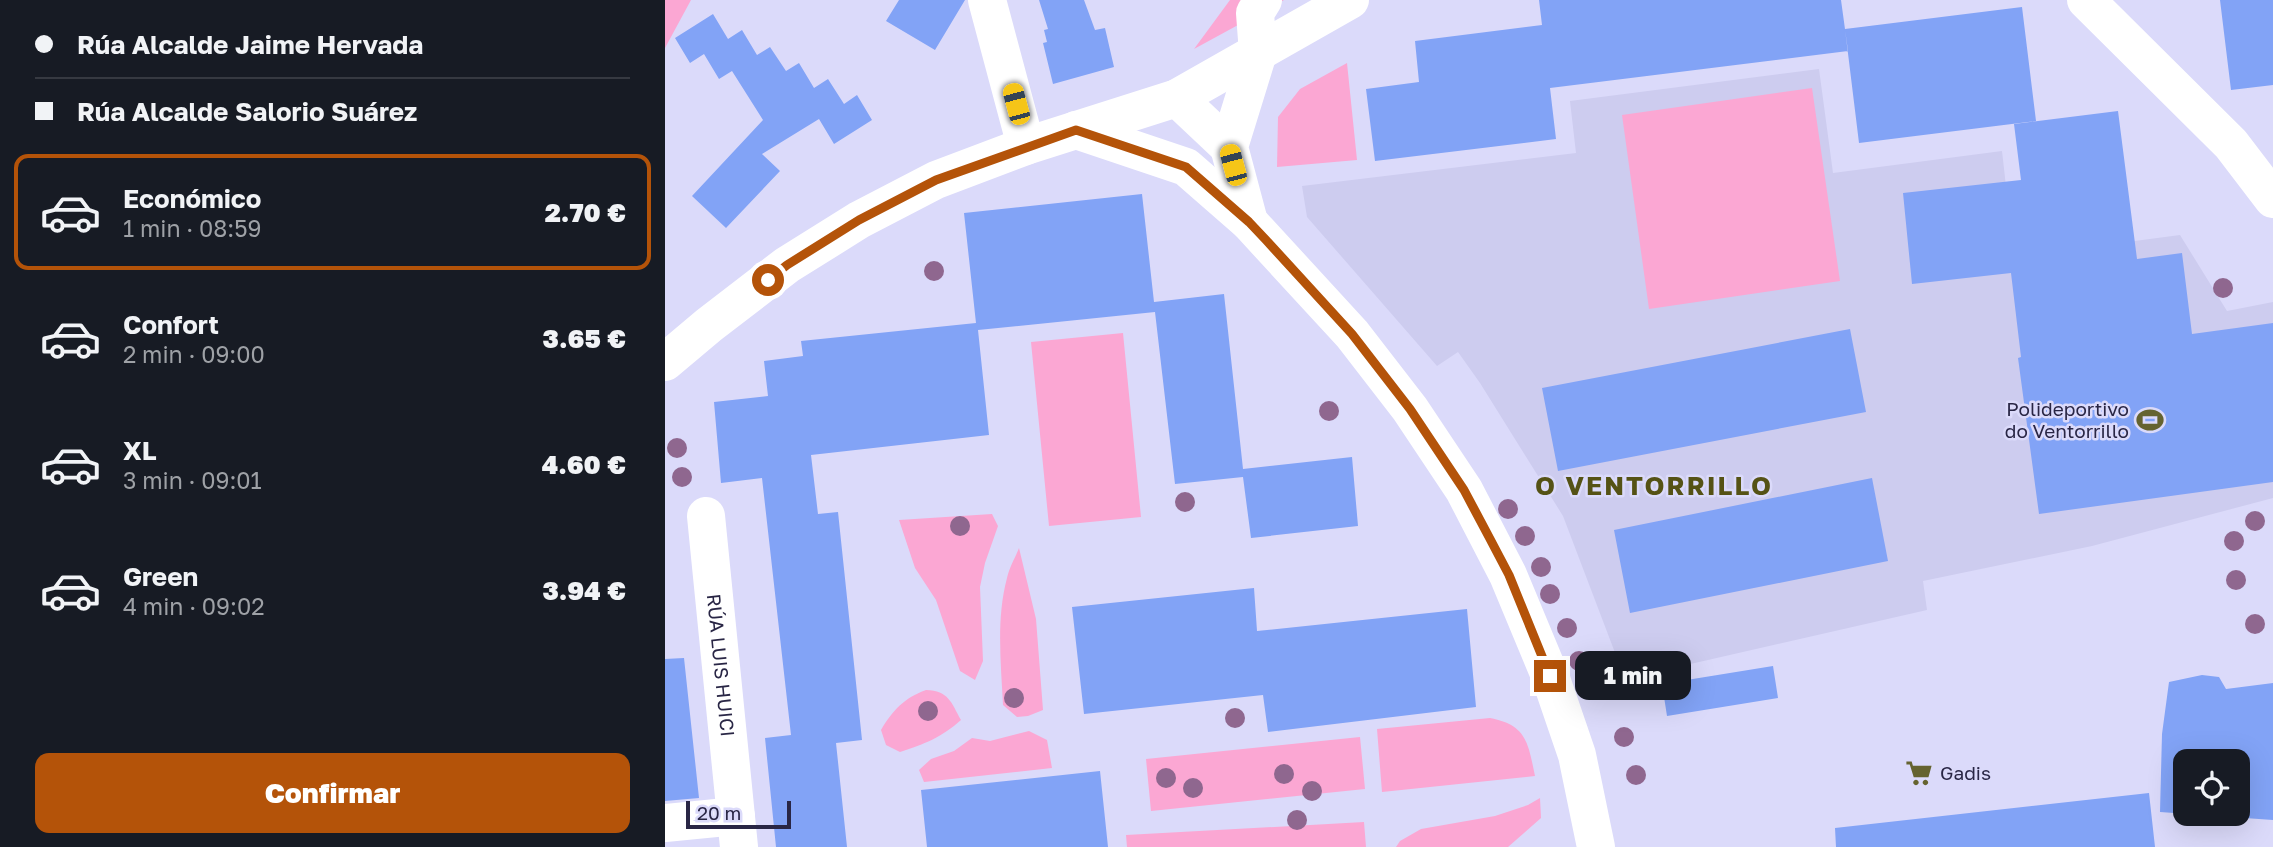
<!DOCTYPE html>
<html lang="es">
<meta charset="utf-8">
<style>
body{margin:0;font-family:"Golos Text",sans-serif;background:#242831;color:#f1f3f6;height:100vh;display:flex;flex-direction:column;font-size:26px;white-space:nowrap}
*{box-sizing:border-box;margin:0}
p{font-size:23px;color:#9ea1a6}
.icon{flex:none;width:38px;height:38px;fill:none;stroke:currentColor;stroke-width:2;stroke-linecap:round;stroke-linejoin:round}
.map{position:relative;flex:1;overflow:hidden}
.drawer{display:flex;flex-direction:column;background:#171b24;width:665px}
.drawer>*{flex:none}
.banner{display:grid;align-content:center;height:154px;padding:0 35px;background:#171b24}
.buttons{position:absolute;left:1508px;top:749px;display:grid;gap:14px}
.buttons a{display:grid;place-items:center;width:77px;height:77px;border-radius:14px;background:#171b24;box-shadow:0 7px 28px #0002;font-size:35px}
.scale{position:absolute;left:21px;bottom:18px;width:105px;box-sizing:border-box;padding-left:7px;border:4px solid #292645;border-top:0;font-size:19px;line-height:24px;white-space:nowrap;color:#292645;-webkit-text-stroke:5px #dbdafa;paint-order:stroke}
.end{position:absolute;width:32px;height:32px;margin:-16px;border:9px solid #b45309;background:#fff;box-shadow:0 0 0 4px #fff}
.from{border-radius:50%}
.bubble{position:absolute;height:49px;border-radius:14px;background:#171b24;box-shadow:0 7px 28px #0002;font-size:23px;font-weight:800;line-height:49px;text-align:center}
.car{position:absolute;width:21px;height:42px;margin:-21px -10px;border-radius:9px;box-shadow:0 0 5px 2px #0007;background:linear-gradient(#f5c518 24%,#345 0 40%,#f5c518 0 76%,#345 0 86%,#f5c518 0)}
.banner b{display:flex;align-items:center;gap:24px;height:66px;font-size:26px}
.banner b+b{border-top:2px solid #363941}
.banner i{width:18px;height:18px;background:#f1f3f6}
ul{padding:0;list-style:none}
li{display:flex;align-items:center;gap:21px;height:116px;margin:0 14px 10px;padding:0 21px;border:4px solid transparent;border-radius:14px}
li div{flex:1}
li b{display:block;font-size:26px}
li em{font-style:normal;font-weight:800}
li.active{border-color:#b45309}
li>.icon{width:63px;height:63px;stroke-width:1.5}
.primary-button{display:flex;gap:14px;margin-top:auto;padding:14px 35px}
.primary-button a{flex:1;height:80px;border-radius:14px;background:#b45309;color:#fff;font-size:28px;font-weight:800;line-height:80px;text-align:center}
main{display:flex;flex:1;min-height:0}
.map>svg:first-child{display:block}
.built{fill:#cdccef}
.green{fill:#fba7d3}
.building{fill:#82a3f6;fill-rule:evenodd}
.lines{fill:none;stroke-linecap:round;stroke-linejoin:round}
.minor{stroke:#fff;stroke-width:38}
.tree{fill:#8f678f}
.route{stroke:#b45309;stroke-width:9}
.labels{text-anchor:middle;stroke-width:5;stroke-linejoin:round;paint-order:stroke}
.poi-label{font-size:19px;fill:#292645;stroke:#dbdafa;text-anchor:end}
.street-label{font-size:19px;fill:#292645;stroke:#dbdafa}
.district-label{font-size:26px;font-weight:bold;letter-spacing:2px;fill:#555215;stroke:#dbdafa}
</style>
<main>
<section class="drawer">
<div class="banner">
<b><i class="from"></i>Rúa Alcalde Jaime Hervada</b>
<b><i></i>Rúa Alcalde Salorio Suárez</b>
</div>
<ul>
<li class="active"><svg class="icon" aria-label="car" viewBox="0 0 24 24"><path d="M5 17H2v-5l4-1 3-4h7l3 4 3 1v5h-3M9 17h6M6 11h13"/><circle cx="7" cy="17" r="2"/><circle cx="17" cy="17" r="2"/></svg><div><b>Económico</b><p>1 min · 08:59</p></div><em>2.70 €</em></li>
<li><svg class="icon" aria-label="car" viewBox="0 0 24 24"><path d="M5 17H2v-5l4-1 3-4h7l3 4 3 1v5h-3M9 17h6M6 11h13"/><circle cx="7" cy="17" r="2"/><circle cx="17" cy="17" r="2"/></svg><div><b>Confort</b><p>2 min · 09:00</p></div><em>3.65 €</em></li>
<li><svg class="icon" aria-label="car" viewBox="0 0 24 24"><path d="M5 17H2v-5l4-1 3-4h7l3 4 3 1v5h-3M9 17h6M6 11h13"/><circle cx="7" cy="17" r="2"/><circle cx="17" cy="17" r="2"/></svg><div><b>XL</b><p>3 min · 09:01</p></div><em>4.60 €</em></li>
<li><svg class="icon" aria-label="car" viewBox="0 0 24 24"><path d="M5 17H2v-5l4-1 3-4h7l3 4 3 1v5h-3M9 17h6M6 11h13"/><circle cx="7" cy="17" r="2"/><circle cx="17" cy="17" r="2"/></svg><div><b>Green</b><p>4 min · 09:02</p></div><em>3.94 €</em></li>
</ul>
<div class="primary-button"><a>Confirmar</a></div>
</section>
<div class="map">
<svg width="1608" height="847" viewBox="0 0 1608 847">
<rect width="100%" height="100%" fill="#dbdafa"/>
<path class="built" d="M 1154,69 L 1168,173 L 1337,151 L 1349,257 L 1515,235 L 1562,311 L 1608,302 L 1608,498 L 1427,546 L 1258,581 L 1262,610 L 960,679 L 898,516 L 815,383 L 793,352 L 772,366 L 642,217 L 637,186 L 911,153 L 905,101 Z"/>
<path class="green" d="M 0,0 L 26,0 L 0,48 Z
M 565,0 L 619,0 L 529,49 Z
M 682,63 L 692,160 L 612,167 L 613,117 L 635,89 Z
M 1147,88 L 1175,281 L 984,309 L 957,115 Z
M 458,333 L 476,517 L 384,526 L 366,342 Z
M 327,514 L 333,526 L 320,563 L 315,587 L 318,661 L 310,680 L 295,671 L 271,600 L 250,568 L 234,520 Z
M 354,548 L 371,619 L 378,710 L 363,716 L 352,717 L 338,705 C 336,664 331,619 342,578 C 344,568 350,558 354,548 Z
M 261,690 C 284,691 286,702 296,720 C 277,737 260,744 235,752 L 221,745 L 216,730 C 228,710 239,698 261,690 Z
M 825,718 C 862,725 863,743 870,776 L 717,792 L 712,729 Z
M 364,731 L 382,740 L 387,768 L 259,782 L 254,770 L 266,759 L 289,751 L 307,738 L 325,741 Z
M 695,737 L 700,789 L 486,811 L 481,759 Z
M 875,798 L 876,818 L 843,847 L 731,847 L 735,841 L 756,829 L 830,816 L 863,805 Z
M 699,822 L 701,847 L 462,847 L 461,835 Z"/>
<path class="building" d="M 234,0 L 300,0 L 270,50 L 221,21 Z
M 374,0 L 419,0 L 430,30 L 440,28 L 449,67 L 388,84 L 378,43 L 382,42 L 379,30 L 383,29 Z
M 874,0 L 1176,0 L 1183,51 L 885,88 L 891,139 L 710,161 L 701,89 L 754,82 L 750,41 L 877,25 Z
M 1555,0 L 1608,0 L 1608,85 L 1566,90 Z
M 1357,7 L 1371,121 L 1194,143 L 1180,29 Z
M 48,14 L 63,39 L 77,30 L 92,55 L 105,47 L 121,71 L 134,63 L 149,88 L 163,79 L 179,104 L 192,95 L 207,120 L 169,144 L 154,119 L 97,154 L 115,171 L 61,228 L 27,196 L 98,120 L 67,71 L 54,79 L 39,54 L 25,63 L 10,38 Z
M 1453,111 L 1472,259 L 1517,253 L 1527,334 L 1608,323 L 1608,482 L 1374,514 L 1353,358 L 1356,357 L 1346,273 L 1247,284 L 1238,193 L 1356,180 L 1349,124 Z
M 477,194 L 489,302 L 559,294 L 578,469 L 687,457 L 693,526 L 586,538 L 578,477 L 510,484 L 490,312 L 313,330 L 324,435 L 146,455 L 153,514 L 173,512 L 197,740 L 171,743 L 182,847 L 111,847 L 100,738 L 126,735 L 97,478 L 56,483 L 49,402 L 103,396 L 99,361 L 138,356 L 136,341 L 311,323 L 299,213 Z
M 1185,329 L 1201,412 L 893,471 L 877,388 Z
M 1207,478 L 1223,561 L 965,613 L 949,530 Z
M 589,588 L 592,631 L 802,609 L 811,707 L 603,732 L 598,695 L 419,714 L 407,607 Z
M 19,658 L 34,798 L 0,801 L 0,659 Z
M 1108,666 L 1113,698 L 1002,716 L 997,684 Z
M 1537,675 L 1554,677 L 1561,689 L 1608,683 L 1608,820 L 1495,812 L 1497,734 L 1504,682 ZM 1521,761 L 1573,761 L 1573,814 L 1521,814 Z
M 435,771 L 443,847 L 262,847 L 256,790 Z
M 1484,793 L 1490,847 L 1171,847 L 1170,828 Z"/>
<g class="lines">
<g class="minor">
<path d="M 322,0 L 361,146"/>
<path d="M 1421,0 L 1566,144 L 1608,199"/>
<path d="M 512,98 L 564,147"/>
<path d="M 411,130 L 521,167 L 584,222 L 687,334 L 745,409 L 799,490 L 843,575 L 885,676 L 912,755 L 931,847"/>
<path d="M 584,222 L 564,147 L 593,53 L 590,13 L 598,0"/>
<path d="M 0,362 L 44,325 L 122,265 L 194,220 L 271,180 L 361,146 L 512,98 L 685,0"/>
<path id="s1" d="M 41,516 L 74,847"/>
<path d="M 0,823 L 71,816"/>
</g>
</g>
<g class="tree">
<circle cx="269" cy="271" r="10"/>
<circle cx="1558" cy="288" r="10"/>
<circle cx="664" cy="411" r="10"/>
<circle cx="12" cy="448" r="10"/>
<circle cx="17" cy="477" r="10"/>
<circle cx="520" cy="502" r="10"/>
<circle cx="843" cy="509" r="10"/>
<circle cx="1590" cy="521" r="10"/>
<circle cx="295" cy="526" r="10"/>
<circle cx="860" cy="536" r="10"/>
<circle cx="1569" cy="541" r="10"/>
<circle cx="876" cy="567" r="10"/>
<circle cx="1571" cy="580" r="10"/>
<circle cx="885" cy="594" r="10"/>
<circle cx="1590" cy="624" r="10"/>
<circle cx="902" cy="628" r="10"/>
<circle cx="914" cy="661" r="10"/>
<circle cx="922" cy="687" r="10"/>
<circle cx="349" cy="698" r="10"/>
<circle cx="263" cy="711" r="10"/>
<circle cx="570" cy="718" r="10"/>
<circle cx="959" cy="737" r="10"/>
<circle cx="619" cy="774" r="10"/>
<circle cx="971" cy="775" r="10"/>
<circle cx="501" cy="778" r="10"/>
<circle cx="528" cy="788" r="10"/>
<circle cx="647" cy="791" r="10"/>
<circle cx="632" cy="820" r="10"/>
</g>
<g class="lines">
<path class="route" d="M 103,280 L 122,265 L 194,220 L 271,180 L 411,130 L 521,167 L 584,222 L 601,240 L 687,334 L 745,409 L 799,490 L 824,537 L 844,575 L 885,676"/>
</g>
<defs>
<g id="stadium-bare" transform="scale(2.1)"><path d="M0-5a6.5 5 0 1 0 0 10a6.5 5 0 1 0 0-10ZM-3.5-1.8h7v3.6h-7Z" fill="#656330" stroke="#dbdafa" stroke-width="2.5" paint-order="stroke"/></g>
<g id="supermarket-bare" transform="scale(2.1)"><path d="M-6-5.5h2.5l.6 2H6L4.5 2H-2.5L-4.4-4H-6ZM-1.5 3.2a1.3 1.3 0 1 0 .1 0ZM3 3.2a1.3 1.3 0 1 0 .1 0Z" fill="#656330" stroke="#dbdafa" stroke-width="2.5" paint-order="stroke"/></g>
</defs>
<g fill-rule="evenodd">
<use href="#stadium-bare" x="1485" y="420"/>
<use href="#supermarket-bare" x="1254" y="773"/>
</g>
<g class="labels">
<g class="poi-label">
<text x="1464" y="416">Polideportivo<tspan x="1464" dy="22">do Ventorrillo</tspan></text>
<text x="1275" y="780" text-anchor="start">Gadis</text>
</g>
<g class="street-label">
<text dy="7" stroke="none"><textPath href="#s1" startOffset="150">RÚA LUIS HUICI</textPath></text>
</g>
<g class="district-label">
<text x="989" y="495">O VENTORRILLO</text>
</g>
</g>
</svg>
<div class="buttons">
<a><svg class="icon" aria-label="locate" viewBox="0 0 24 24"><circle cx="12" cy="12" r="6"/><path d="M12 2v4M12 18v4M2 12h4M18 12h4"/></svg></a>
</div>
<div class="scale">20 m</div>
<i class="end from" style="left:103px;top:280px"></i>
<i class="end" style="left:885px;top:676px"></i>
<div class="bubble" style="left:910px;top:651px;width:116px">1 min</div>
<i class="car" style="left:351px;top:104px;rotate:345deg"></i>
<i class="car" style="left:568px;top:165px;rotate:345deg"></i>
</div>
</main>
